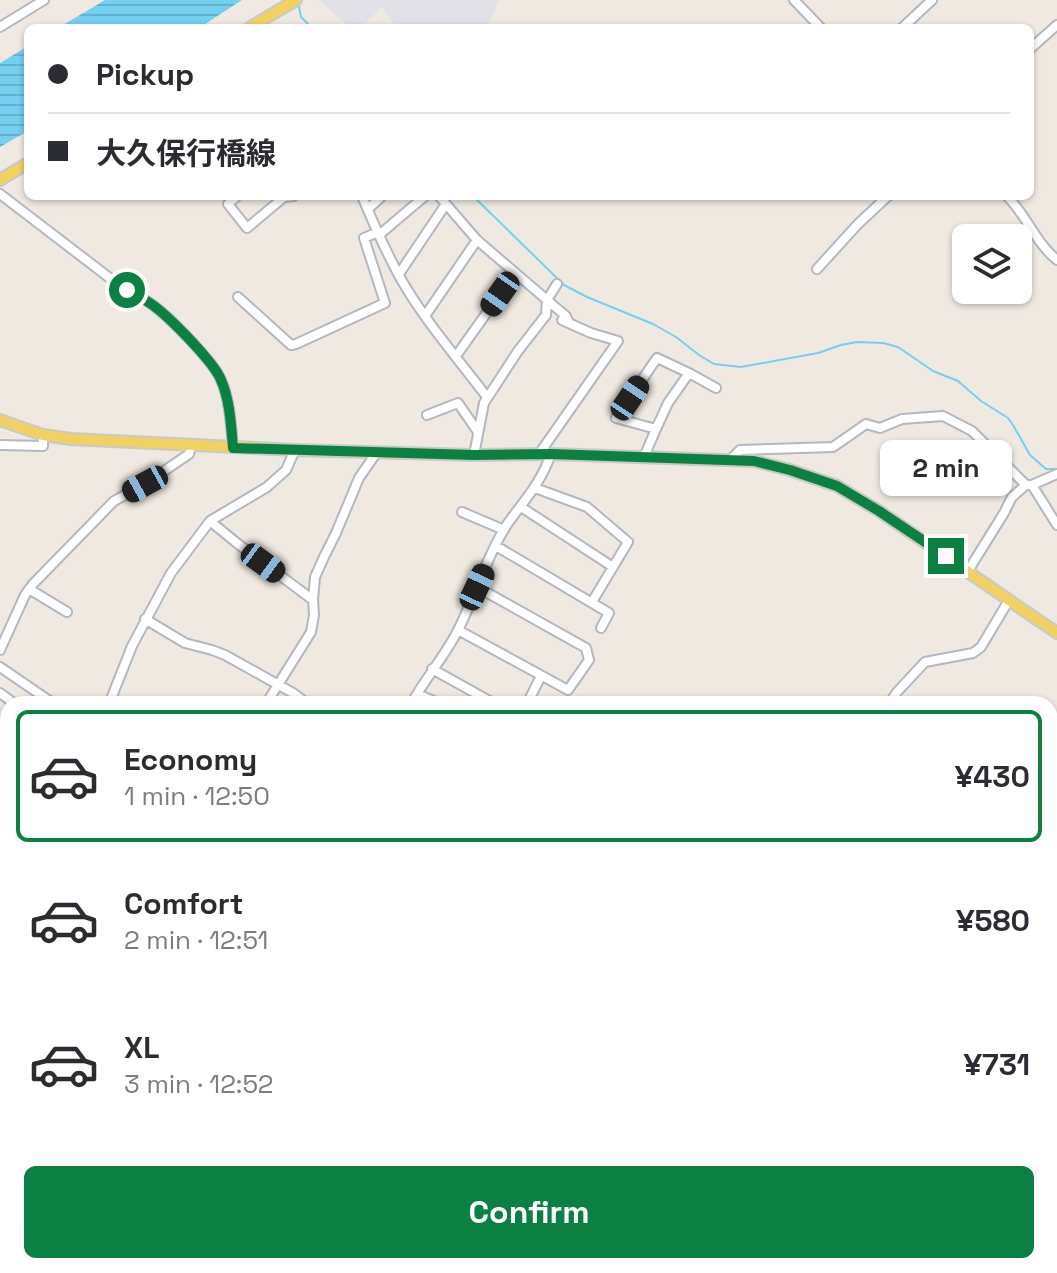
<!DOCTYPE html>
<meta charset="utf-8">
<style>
body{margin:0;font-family:"Space Grotesk","Noto Sans JP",sans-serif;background:#f7f7f7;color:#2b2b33;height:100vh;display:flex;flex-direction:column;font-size:30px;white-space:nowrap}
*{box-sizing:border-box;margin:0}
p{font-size:26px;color:#7c7c81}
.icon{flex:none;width:44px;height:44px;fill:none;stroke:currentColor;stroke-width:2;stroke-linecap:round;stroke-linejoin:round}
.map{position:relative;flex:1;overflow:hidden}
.details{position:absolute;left:0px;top:696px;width:1058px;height:578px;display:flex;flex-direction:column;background:#fff;border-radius:24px 24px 0 0;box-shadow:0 2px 6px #0004}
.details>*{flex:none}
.banner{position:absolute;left:24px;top:24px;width:1010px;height:176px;border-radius:12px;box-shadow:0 2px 6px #0004;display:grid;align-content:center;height:176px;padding:0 24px;background:#fff}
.buttons{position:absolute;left:952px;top:224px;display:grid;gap:16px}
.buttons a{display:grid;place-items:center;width:80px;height:80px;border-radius:12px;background:#fff;box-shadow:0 2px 6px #0004;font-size:40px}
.end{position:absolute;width:36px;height:36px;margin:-18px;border:10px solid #0b8043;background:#fff;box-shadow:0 0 0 4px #fff}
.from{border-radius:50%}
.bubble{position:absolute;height:56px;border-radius:12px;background:#fff;box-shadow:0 2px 6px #0004;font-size:26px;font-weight:600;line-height:56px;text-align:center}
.car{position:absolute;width:24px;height:48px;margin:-24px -12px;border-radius:10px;box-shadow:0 0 6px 2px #0007;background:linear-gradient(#222 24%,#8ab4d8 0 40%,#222 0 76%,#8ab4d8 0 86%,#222 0)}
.banner b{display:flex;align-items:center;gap:28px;height:76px;font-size:30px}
.banner b+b{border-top:2px solid #e1e1e2}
.banner i{width:20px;height:20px;background:#2b2b33}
ul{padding:14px 0 0;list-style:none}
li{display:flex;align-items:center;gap:24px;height:132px;margin:0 16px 12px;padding:0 8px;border:4px solid transparent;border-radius:12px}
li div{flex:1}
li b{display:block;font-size:30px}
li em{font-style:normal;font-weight:600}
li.active{border-color:#0b8043}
li>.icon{width:72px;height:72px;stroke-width:1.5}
.button{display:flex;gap:16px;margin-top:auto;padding:16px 24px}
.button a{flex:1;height:92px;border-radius:12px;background:#0b8043;color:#fff;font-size:32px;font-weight:600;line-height:92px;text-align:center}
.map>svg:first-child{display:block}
.industrial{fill:#e3e1e8}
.water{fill:url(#water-rules)}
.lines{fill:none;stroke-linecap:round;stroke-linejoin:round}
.stream{stroke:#75cff0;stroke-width:2}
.river{stroke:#75cff0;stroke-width:14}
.minor-casing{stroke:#b4b7c1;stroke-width:12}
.major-casing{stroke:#c9c9c9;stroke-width:14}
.minor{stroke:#fff;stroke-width:8}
.major{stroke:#f2d163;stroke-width:10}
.route{stroke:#0b8043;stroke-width:10}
</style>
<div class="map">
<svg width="1057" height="1273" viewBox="0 0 1057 1273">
<defs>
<pattern id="water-rules" width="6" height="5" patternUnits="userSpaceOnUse" patternTransform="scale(2)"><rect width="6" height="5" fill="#75cff0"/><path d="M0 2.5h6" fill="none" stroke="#66b2ce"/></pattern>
</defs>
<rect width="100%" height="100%" fill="#efe9e1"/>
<path class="industrial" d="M 319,0 L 499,0 L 487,28 L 397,28 L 382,7 L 361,28 L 350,28 Z"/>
<path class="water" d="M 105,0 L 242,0 L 199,28 L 58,28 Z
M 28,46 L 28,131 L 0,147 L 0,63 Z"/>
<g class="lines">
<path class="stream" d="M 298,2 L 301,17 L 312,28
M 473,196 L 564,285 L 587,297 L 653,324 L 676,337 L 699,355 L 714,364 L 741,367 L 818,353 L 841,345 L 857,342 L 883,343 L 898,347 L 933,371 L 958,381 L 981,401 L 1008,418 L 1013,425 L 1030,455 L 1046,469 L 1057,469
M 214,1273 L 218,1266"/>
<path class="river" d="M 1050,1031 L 1057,1034
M 119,1273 L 123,1266"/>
<g class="minor-casing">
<path id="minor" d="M 794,0 L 821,28
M 0,27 L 44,0
M 902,28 L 932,0
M 1030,49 L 1057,25
M 0,194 L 111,279 C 125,289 141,296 154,306 C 170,318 214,362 221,380 C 230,400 231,426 233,448
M 237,196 L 228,204 L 247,228 L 284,197 L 294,196
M 362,196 C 374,225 387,254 402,281 C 426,322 458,359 487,397
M 439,196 L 477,240 L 547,300 L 546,315 L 518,351 L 484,403 L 474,455
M 1007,196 C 1026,215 1036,243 1057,260
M 368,209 L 382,196
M 379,235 L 425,196
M 817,269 L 858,224 L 888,196
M 399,274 L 446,204
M 557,284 L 547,300 L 566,316 L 569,323
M 238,297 L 291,345 L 296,344 L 385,303 L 364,238 L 378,232
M 425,316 L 477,240
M 456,356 L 515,273
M 689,373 L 716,388
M 427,415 L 458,403 L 478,432
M 0,445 L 43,446 L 43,435
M 539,454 L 618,341 L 591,333 L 562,320
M 644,457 L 656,429 L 616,418 L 657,358 L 689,373 L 668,403 L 656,429
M 730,460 L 740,450 L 833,447 L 866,424 L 880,428 L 902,419 L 943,416 L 972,431 L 1026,485
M 1032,485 L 1057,525
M 535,488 L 587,507 L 628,542 L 592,602
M 521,507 L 613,567
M 462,512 L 504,530
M 210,521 L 238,544 L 313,600 L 314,615 L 311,632 L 266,704
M 496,546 L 609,613 L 601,628
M 968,571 L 1004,513 L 1012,497 L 1026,485 L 1032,485 L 1057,474
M 29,589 L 67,612
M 313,600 L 315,577 L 324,557 L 336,533 L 359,478 L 377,452
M 145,619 L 185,643 L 212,650 L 225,655 L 293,693 L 308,704
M 458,630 L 568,690 L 589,660 L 586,648 L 477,587
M 0,650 L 25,595 L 33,584 L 114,501 L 145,484 L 189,454 L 192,445
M 0,667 L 54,704
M 432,669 L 495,704
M 0,693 L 15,704
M 417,694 L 441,704
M 109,704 L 132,646 L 171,573 L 210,521 L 267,487 L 286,470 L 295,450
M 411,704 C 425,679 444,657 457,632 C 475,598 485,559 506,526 C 524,500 540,485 551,454
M 527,704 L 541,676
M 889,704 L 897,692 L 925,662 L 973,653 L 981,647 L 1009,600
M 0,841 L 8,846
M 0,905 L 8,892
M 1050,932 L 1057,927
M 0,973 L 8,978
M 0,1129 L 8,1133
M 1050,1133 L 1057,1138
M 1050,1162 L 1057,1156
M 226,1266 L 238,1273
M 468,1266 L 500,1273
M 134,1273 L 137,1266
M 262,1273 L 264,1266
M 650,1273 L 668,1266
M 855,1273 L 857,1266
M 935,1273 L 935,1266"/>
</g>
<g class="major-casing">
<path id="major" d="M 249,28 L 296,0
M 0,180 L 28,163
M 0,420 L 43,435 L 71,439 L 295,450 L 474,455 L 551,454 L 754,461 L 790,470 L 837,486 L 879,511 L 1057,633"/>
</g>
<use href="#minor" class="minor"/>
<use href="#major" class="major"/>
</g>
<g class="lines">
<path class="route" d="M 127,290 C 136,295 146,300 154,306 C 170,318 214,362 221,380 C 230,400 231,426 233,448 L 474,455 L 551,454 L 754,461 L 790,470 L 837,486 L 879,511 L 946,556"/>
</g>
</svg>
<div class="buttons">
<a><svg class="icon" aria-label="layers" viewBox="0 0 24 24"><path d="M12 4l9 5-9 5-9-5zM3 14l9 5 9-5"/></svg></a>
</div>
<i class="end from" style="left:127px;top:290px"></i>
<i class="end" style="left:946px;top:556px"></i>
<div class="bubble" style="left:880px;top:440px;width:132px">2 min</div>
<i class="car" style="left:500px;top:294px;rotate:215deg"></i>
<i class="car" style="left:630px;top:398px;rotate:34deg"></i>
<i class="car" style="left:145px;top:484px;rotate:241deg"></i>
<i class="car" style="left:263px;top:563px;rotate:126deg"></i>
<i class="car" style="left:477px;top:587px;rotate:25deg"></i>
<div class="banner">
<b><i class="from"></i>Pickup</b>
<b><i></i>大久保行橋線</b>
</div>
<section class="details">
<ul>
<li class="active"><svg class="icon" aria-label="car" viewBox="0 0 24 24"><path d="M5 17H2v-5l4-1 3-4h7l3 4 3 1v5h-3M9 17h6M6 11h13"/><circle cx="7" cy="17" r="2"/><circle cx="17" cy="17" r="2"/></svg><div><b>Economy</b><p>1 min · 12:50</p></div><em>¥430</em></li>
<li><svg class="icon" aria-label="car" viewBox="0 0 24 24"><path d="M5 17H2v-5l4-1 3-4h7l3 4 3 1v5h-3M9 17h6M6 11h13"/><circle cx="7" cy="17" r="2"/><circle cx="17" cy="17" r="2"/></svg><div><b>Comfort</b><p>2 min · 12:51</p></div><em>¥580</em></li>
<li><svg class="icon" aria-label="car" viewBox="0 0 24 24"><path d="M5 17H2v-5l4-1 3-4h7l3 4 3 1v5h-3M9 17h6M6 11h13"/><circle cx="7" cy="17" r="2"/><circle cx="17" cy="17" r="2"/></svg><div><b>XL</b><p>3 min · 12:52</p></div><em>¥731</em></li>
</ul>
<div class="button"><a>Confirm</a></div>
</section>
</div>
